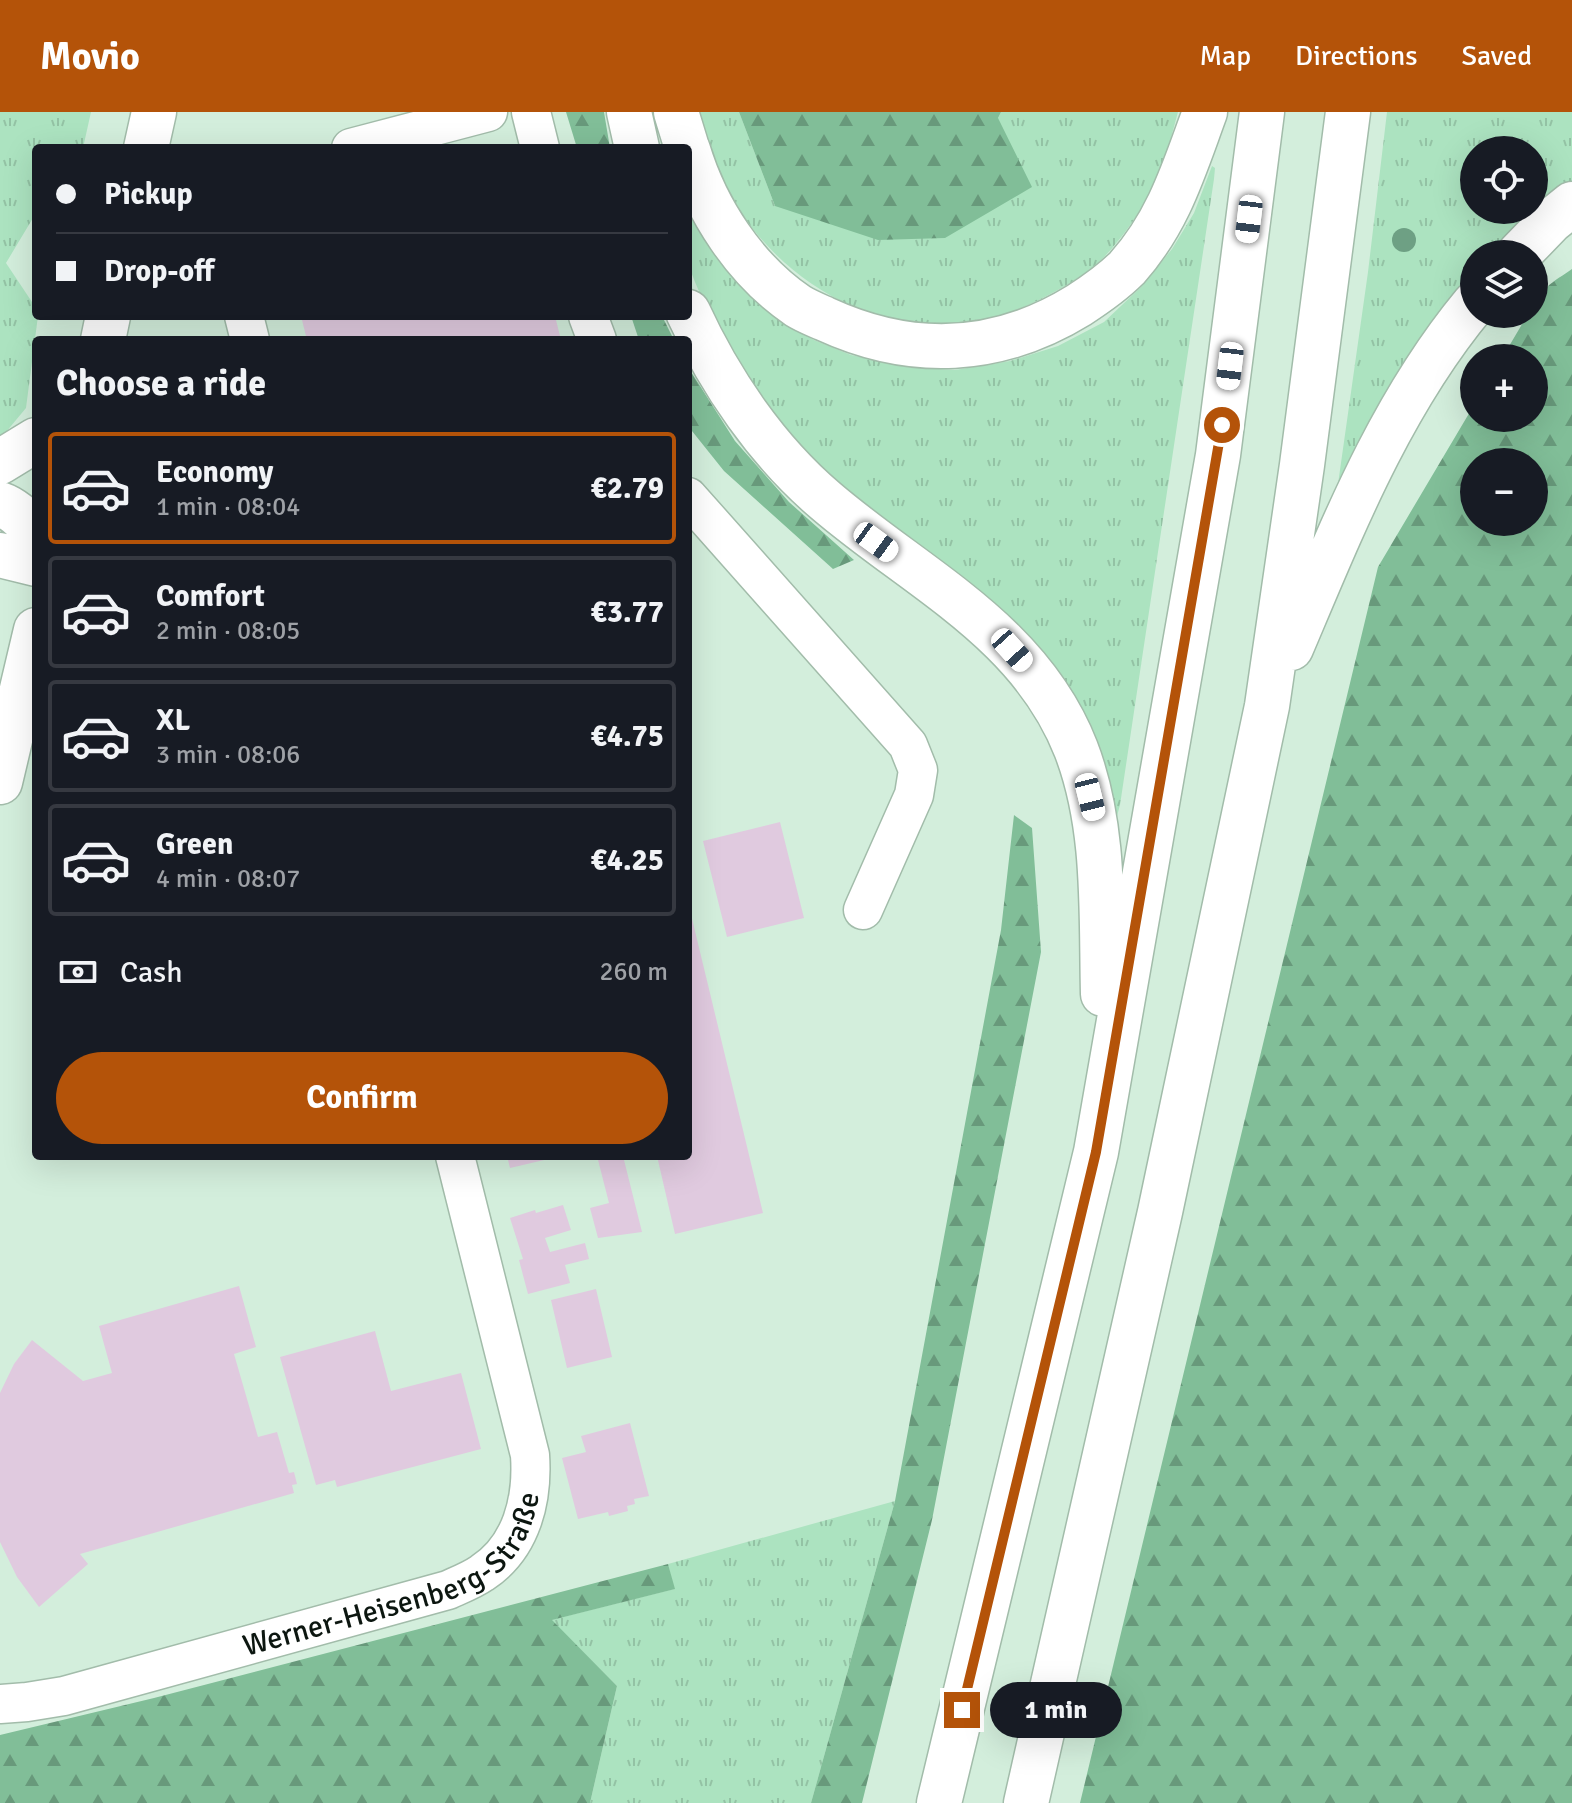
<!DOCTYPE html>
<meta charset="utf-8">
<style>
body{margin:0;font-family:Signika,sans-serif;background:#242831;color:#f1f3f6;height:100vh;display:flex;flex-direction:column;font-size:30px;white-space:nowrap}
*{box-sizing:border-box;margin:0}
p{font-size:26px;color:#9ea1a6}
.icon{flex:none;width:44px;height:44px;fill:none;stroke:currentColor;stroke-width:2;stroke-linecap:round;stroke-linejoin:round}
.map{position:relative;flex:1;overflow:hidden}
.side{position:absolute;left:32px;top:224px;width:660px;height:824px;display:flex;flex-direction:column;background:#171b24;border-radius:8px;box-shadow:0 8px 32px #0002}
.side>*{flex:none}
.guide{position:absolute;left:32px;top:32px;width:660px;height:176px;border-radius:8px;box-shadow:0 8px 32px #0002;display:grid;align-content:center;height:176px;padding:0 24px;background:#171b24}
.buttons{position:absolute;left:1460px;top:24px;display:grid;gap:16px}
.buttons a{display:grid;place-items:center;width:88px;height:88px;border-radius:50%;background:#171b24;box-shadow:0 8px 32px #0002;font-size:40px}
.end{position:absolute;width:36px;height:36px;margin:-18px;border:10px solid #b45309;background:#fff;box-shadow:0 0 0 4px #fff}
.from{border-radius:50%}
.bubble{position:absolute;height:56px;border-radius:28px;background:#171b24;box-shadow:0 8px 32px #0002;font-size:26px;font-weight:700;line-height:56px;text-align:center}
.car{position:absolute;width:24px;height:48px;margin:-24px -12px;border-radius:10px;box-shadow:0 0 6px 2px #0007;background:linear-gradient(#fff 24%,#345 0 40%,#fff 0 76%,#345 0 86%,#fff 0)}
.guide b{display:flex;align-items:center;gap:28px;height:76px;font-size:30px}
.guide b+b{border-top:2px solid #363941}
.guide i{width:20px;height:20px;background:#f1f3f6}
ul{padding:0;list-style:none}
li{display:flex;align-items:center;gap:24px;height:112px;margin:0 16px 12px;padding:0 8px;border:4px solid #363941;border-radius:8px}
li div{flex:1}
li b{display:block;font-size:30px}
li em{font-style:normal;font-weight:700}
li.on{border-color:#b45309}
li>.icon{width:72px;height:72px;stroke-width:1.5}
h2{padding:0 24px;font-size:36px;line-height:96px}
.pay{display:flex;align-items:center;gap:20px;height:88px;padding:0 24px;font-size:30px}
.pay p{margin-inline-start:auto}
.action{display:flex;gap:16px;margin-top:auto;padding:16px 24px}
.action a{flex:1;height:92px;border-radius:48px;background:#b45309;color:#fff;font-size:32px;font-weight:700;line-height:92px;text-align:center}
header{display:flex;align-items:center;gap:48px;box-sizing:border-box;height:112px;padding:0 40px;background:#b45309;color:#fff}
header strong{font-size:38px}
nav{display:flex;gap:44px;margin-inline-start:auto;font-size:28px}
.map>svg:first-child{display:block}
.grass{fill:url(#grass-tufts);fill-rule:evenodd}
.forest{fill:url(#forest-firs);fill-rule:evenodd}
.building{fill:#e0cadf}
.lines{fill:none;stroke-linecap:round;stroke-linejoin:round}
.minor-casing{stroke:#a2bcaa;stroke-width:41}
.major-casing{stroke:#a2bcaa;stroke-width:47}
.highway-casing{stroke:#a2bcaa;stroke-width:47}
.minor{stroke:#fff;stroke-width:38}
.major{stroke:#fff;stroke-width:44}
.highway{stroke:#fff;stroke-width:44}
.tree{fill:#6ea084}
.route{stroke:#b45309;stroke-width:10}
.labels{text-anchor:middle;stroke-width:6;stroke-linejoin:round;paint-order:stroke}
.street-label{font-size:30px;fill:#0c1610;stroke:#fff}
</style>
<header>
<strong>Movio</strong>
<nav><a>Map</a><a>Directions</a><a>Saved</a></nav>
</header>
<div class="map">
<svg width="1572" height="1691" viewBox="0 0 1572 1691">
<defs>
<pattern id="grass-tufts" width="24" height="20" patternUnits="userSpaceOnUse" patternTransform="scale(2)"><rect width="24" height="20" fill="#ace3c0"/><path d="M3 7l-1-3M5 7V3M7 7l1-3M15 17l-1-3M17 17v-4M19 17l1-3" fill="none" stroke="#93c2a4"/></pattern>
<pattern id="forest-firs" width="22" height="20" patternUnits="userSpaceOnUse" patternTransform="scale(2)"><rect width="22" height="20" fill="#81be98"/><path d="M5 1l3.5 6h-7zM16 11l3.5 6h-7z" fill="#68997b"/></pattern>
</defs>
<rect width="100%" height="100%" fill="#d3eedc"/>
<path class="grass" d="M 0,0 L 91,0 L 83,36 L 36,36 L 36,101 L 6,151 L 36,196 L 36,204 L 38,204 L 26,296 L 6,320 L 0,324 Z
M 699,0 L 739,0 L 775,94 L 998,6 L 1001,0 L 1178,0 C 1171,25 1165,52 1154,75 C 1143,97 1118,132 1100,149 C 1083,165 1060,177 1039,188 C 1012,201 982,212 952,213 C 826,217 723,120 699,0 Z
M 1387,0 L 1572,0 L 1572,70 L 1545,91 L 1495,142 L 1474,142 L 1474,164 L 1449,194 L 1340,375 L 1338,372 L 1368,160 ZM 1474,38 L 1534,38 L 1534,98 L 1474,98 Z
M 1212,54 L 1215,56 L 1214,67 L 1120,693 L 1117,704 L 1114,703 L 1105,666 L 765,297 L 712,210 L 695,170 L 688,152 L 688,96 L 775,204 L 814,228 L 851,243 L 906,255 L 955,258 L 1010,249 L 1058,234 L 1104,210 L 1141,175 L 1172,137 L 1194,101 Z
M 895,1389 L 811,1691 L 590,1691 L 617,1574 L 551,1508 L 674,1477 L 668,1452 Z"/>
<path class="forest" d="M 566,0 L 604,0 L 610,36 L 577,36 Z
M 739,0 L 1001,0 L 998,6 L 1032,75 L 945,126 L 878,128 L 775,94 Z
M 1572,157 L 1572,1691 L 1080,1691 L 1378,455 L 1474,293 L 1474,306 L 1534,306 L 1534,246 L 1502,246 L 1528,202 L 1534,202 C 1534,179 1555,169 1572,157 ZM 1534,350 L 1534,410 L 1474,410 L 1474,350 Z
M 631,204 L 662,204 L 674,228 L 639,228 Z
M 688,255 L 735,329 L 789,390 L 854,448 L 833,457 L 724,359 L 688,314 Z
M 1014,703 L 1032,716 L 1041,840 L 932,1408 L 862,1691 L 811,1691 L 895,1389 L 1001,818 Z
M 668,1452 L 675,1477 L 552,1508 L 617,1574 L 590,1691 L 0,1691 L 0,1623 L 154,1586 Z"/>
<path class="building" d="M 301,204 L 555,204 L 561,228 L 307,228 Z
M 780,710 L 804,806 L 727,825 L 703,729 Z
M 688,790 L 763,1101 L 675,1122 L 657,1044 L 688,1044 Z
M 507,1044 L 557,1044 L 557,1045 L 510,1056 Z
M 597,1044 L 623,1044 L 642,1120 L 598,1126 L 590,1096 L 609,1091 Z
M 563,1093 L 571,1118 L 545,1126 L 550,1140 L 585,1131 L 589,1147 L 565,1153 L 570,1171 L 528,1182 L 519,1148 L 523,1147 L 510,1106 L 535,1098 L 536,1101 Z
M 239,1174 L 256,1235 L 234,1242 L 258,1325 L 277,1320 L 289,1361 L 294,1360 L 297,1372 L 292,1373 L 294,1381 L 80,1442 L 88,1452 L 39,1495 L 17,1465 L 0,1430 L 0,1281 L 14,1252 L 32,1228 L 83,1269 L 112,1261 L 99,1214 Z
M 596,1177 L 612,1245 L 567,1256 L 551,1188 Z
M 375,1219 L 391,1279 L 461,1261 L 481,1337 L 337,1375 L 335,1368 L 316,1373 L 280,1245 Z
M 630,1311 L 649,1384 L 634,1387 L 635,1392 L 627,1394 L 628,1399 L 609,1404 L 608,1400 L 578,1407 L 562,1346 L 586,1340 L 581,1324 Z"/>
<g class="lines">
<g class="minor-casing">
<g id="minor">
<path d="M 531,0 L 540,36"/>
<path d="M 351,36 L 488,0"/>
<path d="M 244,204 L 250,228"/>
<path d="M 588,204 L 597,228"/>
<path d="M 688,385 L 908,633 L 918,658 L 914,683 L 863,798"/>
<path id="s1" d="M 0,1592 L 27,1590 L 64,1584 L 448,1478 C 459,1473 472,1468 482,1461 C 522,1435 533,1387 530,1343 L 455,1044"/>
</g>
</g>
<g class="major-casing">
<path id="major" d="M 146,36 L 154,0
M 103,228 L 108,204
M 0,350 L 36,328
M 0,392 C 15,397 25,409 36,420
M 0,443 L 36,452
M 0,670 L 36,518"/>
</g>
<g class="highway-casing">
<path id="highway" d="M 629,0 L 637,36
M 676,0 L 687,36
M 688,38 C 706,98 745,158 798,194 C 806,199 816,203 825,207 C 912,247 998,243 1079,193 C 1096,182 1113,170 1127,156 C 1169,109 1184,57 1205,0
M 1519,142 L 1551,109 L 1572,92
M 688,200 C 720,270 767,339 826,389 C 917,467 1030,519 1076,637 C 1106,715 1101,800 1103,882
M 1291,536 C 1342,416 1390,293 1474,192
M 939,1691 L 1096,1040 L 1218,343 L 1262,0
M 1026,1691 L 1160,1100 L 1267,594 L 1302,353 L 1348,0"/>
</g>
<use href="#minor" class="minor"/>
<use href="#major" class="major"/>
<use href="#highway" class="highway"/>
</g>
<circle class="tree" cx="1404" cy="128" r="12"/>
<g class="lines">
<path class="route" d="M 962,1598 L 1096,1040 L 1222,313"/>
</g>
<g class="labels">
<g class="street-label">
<text dy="10" stroke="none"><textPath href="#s1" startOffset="424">Werner-Heisenberg-Straße</textPath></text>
</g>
</g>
</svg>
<div class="buttons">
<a><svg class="icon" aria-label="locate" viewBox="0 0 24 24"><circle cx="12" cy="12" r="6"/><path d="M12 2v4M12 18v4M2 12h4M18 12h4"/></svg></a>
<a><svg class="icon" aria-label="layers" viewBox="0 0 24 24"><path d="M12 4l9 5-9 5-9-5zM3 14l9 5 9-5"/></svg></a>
<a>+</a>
<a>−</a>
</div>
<i class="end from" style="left:1222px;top:313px"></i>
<i class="end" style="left:962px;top:1598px"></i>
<div class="bubble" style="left:990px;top:1570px;width:132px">1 min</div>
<i class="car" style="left:1249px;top:107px;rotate:187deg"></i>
<i class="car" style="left:1230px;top:254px;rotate:187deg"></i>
<i class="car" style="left:876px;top:430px;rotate:126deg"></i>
<i class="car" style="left:1012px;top:538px;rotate:138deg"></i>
<i class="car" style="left:1090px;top:685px;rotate:166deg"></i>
<div class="guide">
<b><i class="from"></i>Pickup</b>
<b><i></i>Drop-off</b>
</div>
<section class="side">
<h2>Choose a ride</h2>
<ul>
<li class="on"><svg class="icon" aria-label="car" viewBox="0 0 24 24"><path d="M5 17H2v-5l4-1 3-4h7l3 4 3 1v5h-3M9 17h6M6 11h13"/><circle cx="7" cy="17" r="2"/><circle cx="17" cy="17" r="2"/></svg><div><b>Economy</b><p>1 min · 08:04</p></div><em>€2.79</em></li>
<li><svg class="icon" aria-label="car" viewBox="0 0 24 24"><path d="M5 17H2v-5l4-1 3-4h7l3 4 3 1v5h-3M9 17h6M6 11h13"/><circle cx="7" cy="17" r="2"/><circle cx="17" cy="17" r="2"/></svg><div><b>Comfort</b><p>2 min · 08:05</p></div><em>€3.77</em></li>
<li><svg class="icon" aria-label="car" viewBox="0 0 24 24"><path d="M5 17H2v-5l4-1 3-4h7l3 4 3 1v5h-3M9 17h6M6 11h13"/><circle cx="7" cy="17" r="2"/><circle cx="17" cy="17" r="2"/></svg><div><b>XL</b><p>3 min · 08:06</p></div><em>€4.75</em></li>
<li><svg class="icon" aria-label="car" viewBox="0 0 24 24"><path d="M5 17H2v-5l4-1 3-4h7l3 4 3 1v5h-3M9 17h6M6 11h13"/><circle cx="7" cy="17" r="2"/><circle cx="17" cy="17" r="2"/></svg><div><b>Green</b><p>4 min · 08:07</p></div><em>€4.25</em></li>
</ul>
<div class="pay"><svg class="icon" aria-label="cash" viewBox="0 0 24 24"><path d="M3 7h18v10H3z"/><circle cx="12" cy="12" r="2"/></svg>Cash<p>260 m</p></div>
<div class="action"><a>Confirm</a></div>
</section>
</div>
